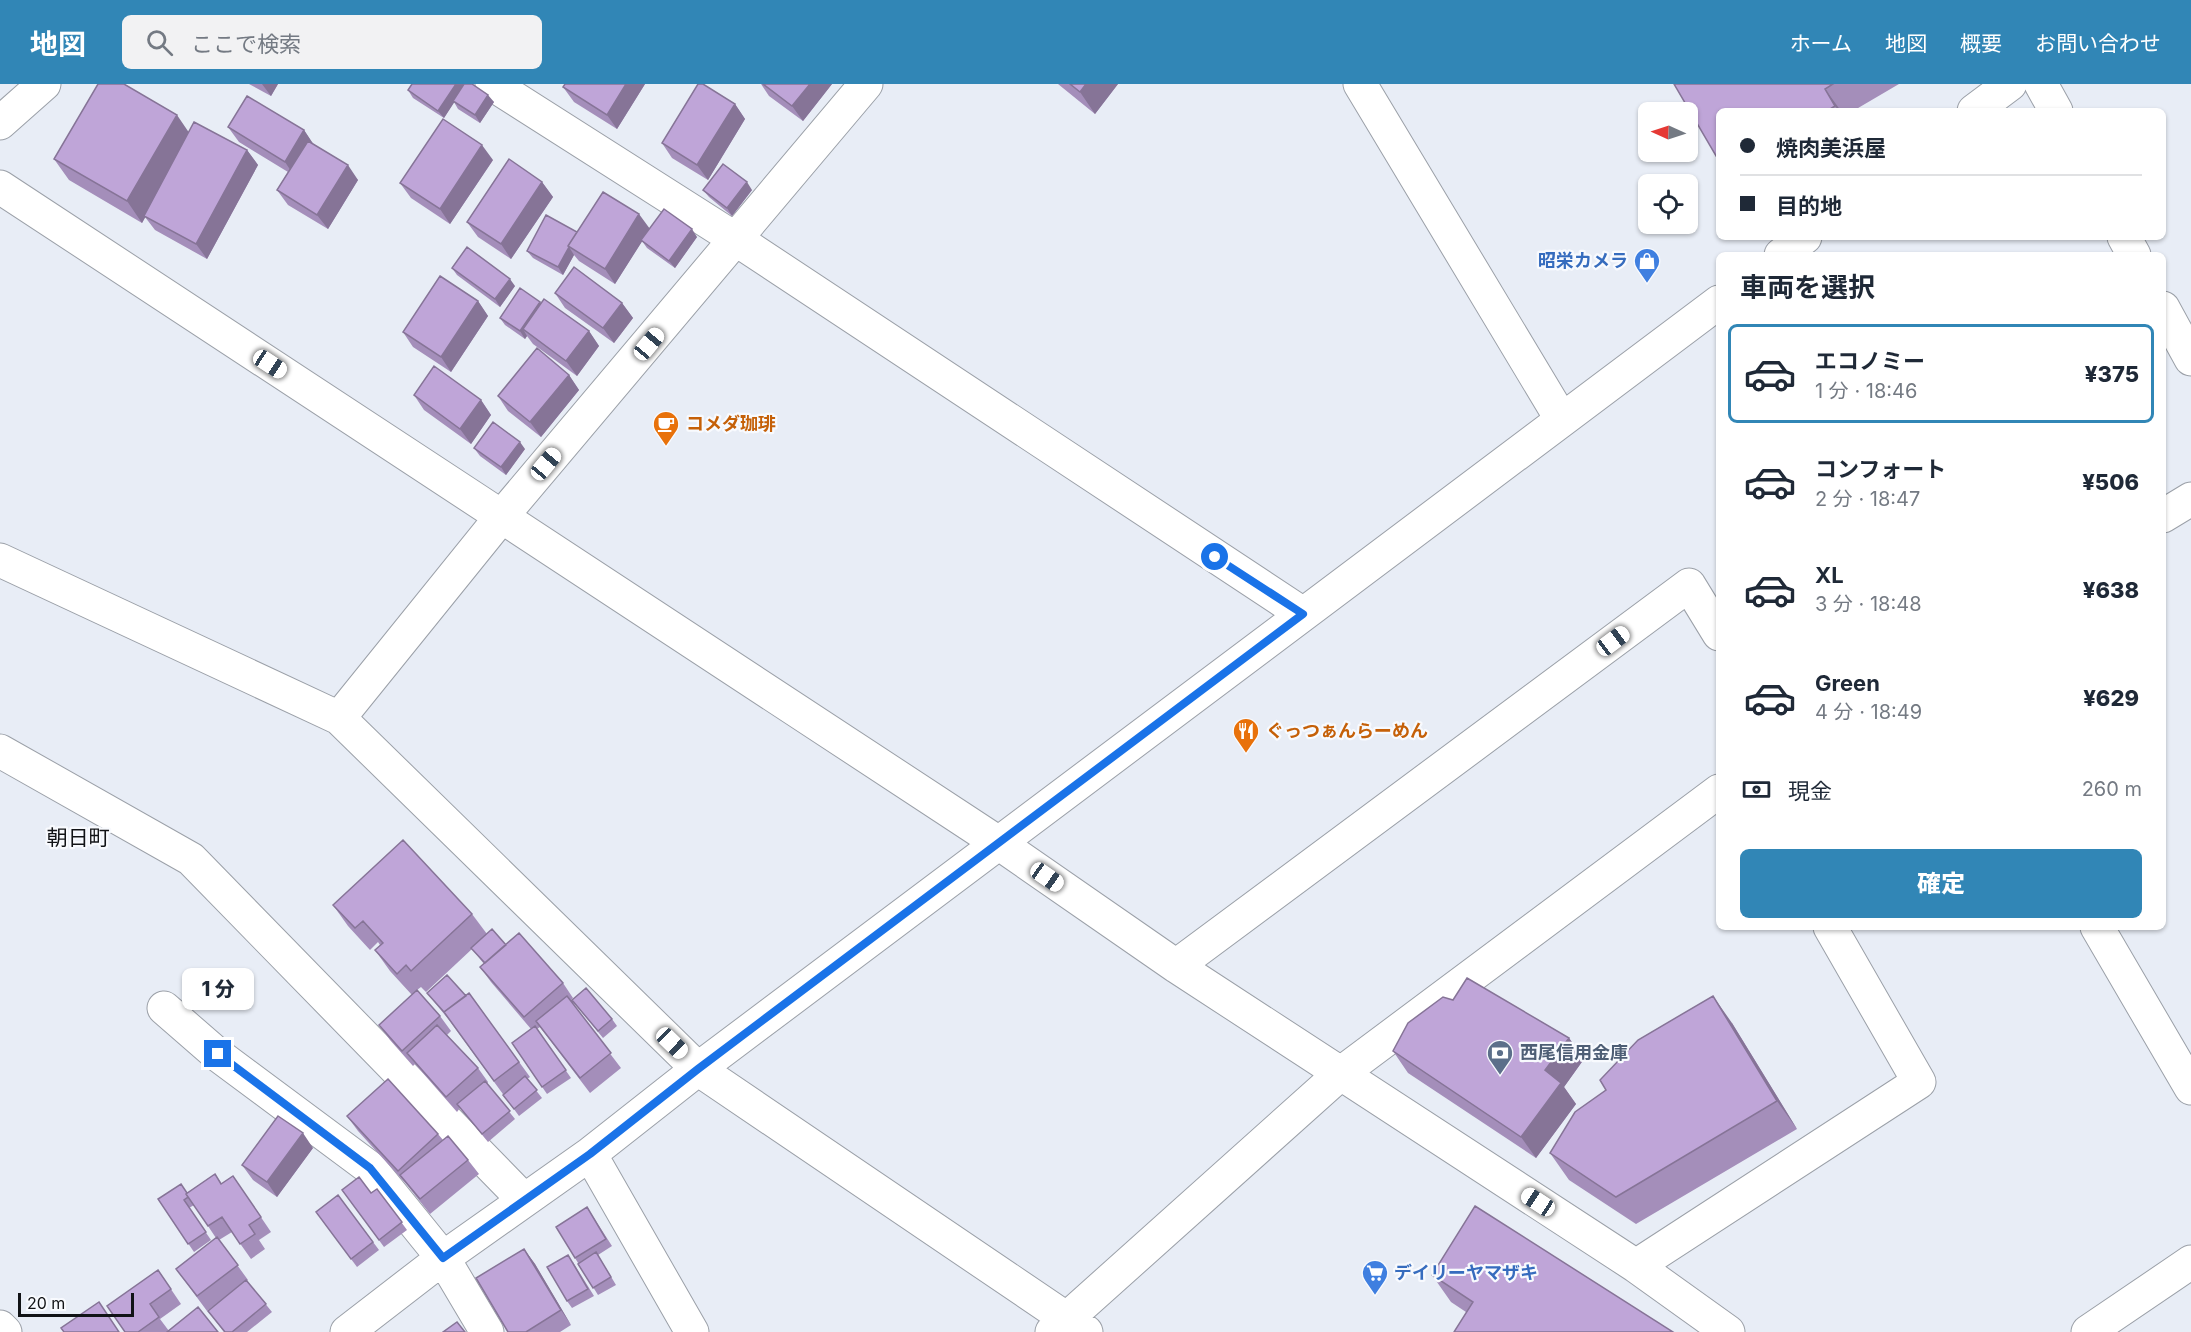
<!DOCTYPE html>
<html lang="ja">
<meta charset="utf-8">
<style>
body{margin:0;font-family:Inter,"Noto Sans JP",sans-serif;background:#f2f2f3;color:#1f2937;height:100vh;display:flex;flex-direction:column;font-size:22px;white-space:nowrap}
*{box-sizing:border-box;margin:0}
p{font-size:20px;color:#747a83}
.icon{flex:none;width:33px;height:33px;fill:none;stroke:currentColor;stroke-width:2;stroke-linecap:round;stroke-linejoin:round}
.map{position:relative;flex:1;overflow:hidden}
.panel{position:absolute;left:1716px;top:168px;width:450px;height:678px;display:flex;flex-direction:column;background:#fff;border-radius:9px;box-shadow:0 2px 4px #0004}
.panel>*{flex:none}
.banner{position:absolute;left:1716px;top:24px;width:450px;height:132px;border-radius:9px;box-shadow:0 2px 4px #0004;display:grid;align-content:center;height:132px;padding:0 24px;background:#fff}
.needle{width:39px;rotate:273deg}
.controls{position:absolute;left:1638px;top:18px;display:grid;gap:12px}
.controls a{display:grid;place-items:center;width:60px;height:60px;border-radius:9px;background:#fff;box-shadow:0 2px 4px #0004;font-size:30px}
.scale{position:absolute;left:18px;bottom:15px;width:116px;box-sizing:border-box;padding-left:6px;border:3px solid #111316;border-top:0;font-size:16px;line-height:21px;white-space:nowrap;color:#111316;-webkit-text-stroke:4px #f8fafe;paint-order:stroke}
.end{position:absolute;width:27px;height:27px;margin:-14px;border:8px solid #1a73e8;background:#fff;box-shadow:0 0 0 3px #fff}
.from{border-radius:50%}
.bubble{position:absolute;height:42px;border-radius:9px;background:#fff;box-shadow:0 2px 4px #0004;font-size:20px;font-weight:800;line-height:42px;text-align:center}
.car{position:absolute;width:18px;height:36px;margin:-18px -9px;border-radius:8px;box-shadow:0 0 4px 2px #0007;background:linear-gradient(#fff 24%,#345 0 40%,#fff 0 76%,#345 0 86%,#fff 0)}
.banner b{display:flex;align-items:center;gap:21px;height:57px;font-size:22px}
.banner b+b{border-top:2px solid #e0e1e3}
.banner i{width:15px;height:15px;background:#1f2937}
ul{padding:0;list-style:none}
li{display:flex;align-items:center;gap:18px;height:99px;margin:0 12px 9px;padding:0 12px;border:3px solid transparent;border-radius:9px}
li div{flex:1}
li b{display:block;font-size:22px}
li em{font-style:normal;font-weight:800}
li.active{border-color:#3186b6}
li>.icon{width:54px;height:54px;stroke-width:1.5}
h2{padding:0 24px;font-size:27px;line-height:72px}
.pay{display:flex;align-items:center;gap:15px;height:66px;padding:0 24px;font-size:22px}
.pay p{margin-inline-start:auto}
.action{display:flex;gap:12px;margin-top:auto;padding:12px 24px}
.action a{flex:1;height:69px;border-radius:9px;background:#3186b6;color:#fff;font-size:24px;font-weight:800;line-height:69px;text-align:center}
header{display:flex;align-items:center;gap:36px;box-sizing:border-box;height:84px;padding:0 30px;background:#3186b6;color:#fff}
header strong{font-size:28px}
nav{display:flex;gap:33px;margin-inline-start:auto;font-size:21px}
.search{width:420px;height:54px;background:#f2f2f3;display:flex;align-items:center;gap:15px;box-sizing:border-box;padding:0 21px;border-radius:9px;color:#747a83;font-size:22px}
.map>svg:first-child{display:block}
.lines{fill:none;stroke-linecap:round;stroke-linejoin:round}
.minor-casing{stroke:#9ba0a8;stroke-width:35}
.minor{stroke:#fff;stroke-width:33}
.wall{fill:#a48eba}
.shaded-wall{fill:#867497}
.building{fill:#bfa5d8;stroke:#867497;stroke-width:1.5}
.route{stroke:#1a73e8;stroke-width:8}
.labels{text-anchor:middle;stroke-width:4.5;stroke-linejoin:round;paint-order:stroke}
.shop-label{font-size:18px;font-weight:bold;fill:#366cbe;stroke:#f8fafe;text-anchor:end}
.food-label{font-size:18px;font-weight:bold;fill:#c56008;stroke:#f8fafe;text-anchor:start}
.service-label{font-size:18px;font-weight:bold;fill:#4e5e75;stroke:#f8fafe;text-anchor:start}
.quarter-label{font-size:21px;fill:#111316;stroke:#f8fafe}
</style>
<header>
<strong>地図</strong>
<div class="search"><svg class="icon" aria-label="search" viewBox="0 0 24 24"><circle cx="10" cy="10" r="6"/><path d="M15 15l6 6"/></svg>ここで検索</div>
<nav><a>ホーム</a><a>地図</a><a>概要</a><a>お問い合わせ</a></nav>
</header>
<div class="map">
<svg width="2191" height="1248" viewBox="0 0 2191 1248">
<rect width="100%" height="100%" fill="#e8edf6"/>
<g class="lines">
<g class="minor-casing">
<path id="minor" d="M 492,0 L 737,156 L 1303,530
M 1360,0 L 1562,336
M 2041,0 L 2056,27
M 1974,27 L 2010,0
M 0,39 L 44,0
M 0,103 L 1000,760 L 1176,882 L 1636,1182 L 1728,1248
M 2124,153 L 2134,171
M 1781,171 L 1805,153
M 2163,224 L 2191,275
M 2163,432 L 2191,415
M 0,476 L 339,634 L 698,985 L 1086,1248
M 339,634 L 502,432 L 866,0
M 0,667 L 191,775 L 524,1116
M 2097,843 L 2191,1004
M 1176,882 L 1689,501 L 1719,550
M 164,924 L 218,971 L 370,1084 L 443,1174 L 487,1248
M 590,1070 L 692,1248
M 1636,1182 L 1919,998 L 1830,843
M 0,1243 L 5,1248
M 347,1248 L 443,1174 L 590,1070 L 698,985 L 1719,218
M 1052,1248 L 1340,990 L 1719,707
M 2088,1248 L 2191,1178"/>
</g>
<use href="#minor" class="minor"/>
</g>
<path class="wall" d="M 249,0 L 278,0 L 271,12 Z
M 412,0 L 464,0 L 494,18 L 480,39 L 458,25 L 454,18 L 444,34 L 413,14 L 408,6 Z
M 565,0 L 645,0 L 617,45 L 574,18 L 563,3 Z
M 761,0 L 832,0 L 803,37 L 769,12 Z
M 1058,0 L 1118,0 L 1095,30 Z
M 1674,0 L 1899,0 L 1853,27 L 1719,27 Z
M 735,20 L 745,35 L 708,96 L 672,74 L 662,59 Z
M 228,43 L 304,46 L 313,60 L 358,96 L 328,145 L 288,121 L 277,106 L 288,88 L 239,58 Z
M 189,48 L 247,66 L 258,81 L 207,175 L 155,146 L 145,133 L 142,139 L 69,96 L 54,75 Z
M 493,76 L 450,140 L 411,114 L 400,99 Z
M 542,98 L 553,113 L 511,175 L 478,153 L 467,138 Z
M 703,106 L 752,106 L 732,132 L 709,113 Z
M 649,145 L 697,153 L 675,184 L 647,164 L 642,157 L 615,200 L 579,177 L 574,171 L 563,191 L 533,174 L 527,167 L 577,148 Z
M 452,184 L 515,202 L 500,223 L 457,191 Z
M 555,209 L 622,219 L 633,234 L 614,259 L 565,224 Z
M 478,217 L 488,232 L 451,288 L 413,263 L 403,248 Z
M 541,219 L 589,247 L 599,262 L 577,292 L 533,260 L 527,252 L 525,255 L 505,241 L 500,234 Z
M 569,291 L 579,306 L 541,353 L 508,327 L 498,312 Z
M 414,311 L 481,316 L 491,331 L 471,360 L 424,326 Z
M 474,364 L 525,365 L 506,391 L 480,372 Z
M 333,821 L 472,830 L 487,850 L 506,861 L 563,899 L 573,914 L 570,917 L 621,984 L 590,1009 L 540,943 L 537,945 L 571,994 L 547,1010 L 512,959 L 531,945 L 491,898 L 480,883 L 484,880 L 472,865 L 426,908 L 421,903 L 417,906 L 440,932 L 451,947 L 447,951 L 478,984 L 488,998 L 487,1000 L 515,1035 L 488,1058 L 460,1024 L 457,1028 L 415,980 L 413,982 L 390,956 L 379,941 L 412,911 L 390,887 L 375,866 L 380,861 L 378,858 L 370,866 L 348,842 Z
M 427,909 L 466,912 L 469,909 L 530,993 L 527,995 L 542,1014 L 519,1032 L 449,936 Z
M 572,916 L 612,935 L 617,942 L 603,954 Z
M 1453,916 L 1569,954 L 1584,975 L 1564,1003 L 1576,1020 L 1536,1074 L 1408,989 L 1393,967 Z
M 1732,939 L 1797,1045 L 1636,1140 L 1569,1096 L 1550,1069 L 1606,1006 Z
M 347,1032 L 438,1050 L 443,1056 L 468,1076 L 479,1090 L 430,1130 L 407,1101 L 358,1047 Z
M 313,1064 L 277,1113 L 253,1096 L 242,1081 Z
M 215,1090 L 222,1100 L 233,1092 L 271,1148 L 259,1156 L 265,1165 L 251,1175 L 232,1148 L 219,1156 L 248,1196 L 247,1197 L 272,1228 L 247,1248 L 224,1248 L 208,1227 L 222,1216 L 207,1227 L 176,1185 L 216,1154 L 194,1121 L 189,1124 L 211,1156 L 194,1168 L 158,1115 L 187,1109 Z
M 377,1105 L 407,1146 L 384,1163 L 342,1106 L 371,1109 Z
M 338,1111 L 379,1166 L 357,1183 L 316,1128 Z
M 587,1123 L 612,1162 L 598,1171 L 616,1201 L 598,1211 L 575,1174 Z
M 524,1165 L 535,1180 L 571,1241 L 560,1248 L 508,1248 Z
M 573,1178 L 594,1212 L 572,1224 L 567,1217 Z
M 158,1186 L 181,1220 L 160,1235 L 169,1247 L 218,1248 L 125,1248 Z
M 1432,1191 L 1673,1248 L 1466,1228 L 1451,1218 Z"/>
<path class="shaded-wall" d="M 262,0 L 278,0 L 271,12 Z
M 456,0 L 464,0 L 465,2 L 444,34 L 438,27 Z
M 626,0 L 645,0 L 617,45 L 607,31 Z
M 810,0 L 832,0 L 803,37 L 792,22 Z
M 1086,0 L 1118,0 L 1095,30 L 1080,8 Z
M 1825,5 L 1841,27 L 1839,27 L 1835,22 Z
M 488,11 L 494,18 L 480,39 L 475,31 Z
M 735,20 L 745,35 L 708,96 L 697,81 Z
M 177,31 L 192,53 L 142,139 L 127,117 Z
M 304,46 L 314,61 L 295,93 L 285,78 Z
M 482,61 L 493,76 L 450,140 L 440,125 Z
M 247,66 L 258,81 L 207,175 L 196,160 Z
M 348,81 L 358,96 L 328,145 L 317,131 Z
M 542,98 L 553,113 L 511,175 L 501,160 Z
M 747,98 L 752,106 L 732,132 L 727,124 Z
M 639,130 L 650,145 L 615,200 L 605,185 Z
M 692,145 L 697,153 L 675,184 L 669,177 Z
M 569,163 L 574,171 L 563,191 L 558,183 Z
M 510,195 L 515,202 L 500,223 L 495,215 Z
M 478,217 L 488,232 L 451,288 L 441,273 Z
M 540,218 L 545,225 L 523,245 L 527,252 L 525,255 L 520,247 Z
M 622,219 L 633,234 L 614,259 L 603,244 Z
M 589,247 L 599,262 L 577,292 L 566,277 Z
M 569,291 L 579,306 L 541,353 L 530,338 Z
M 481,316 L 491,331 L 471,360 L 460,345 Z
M 520,358 L 525,365 L 506,391 L 501,383 Z
M 1713,912 L 1732,939 L 1797,1045 L 1777,1017 Z
M 1569,954 L 1584,975 L 1564,1003 L 1576,1020 L 1536,1074 L 1521,1053 L 1545,986 Z
M 303,1049 L 313,1064 L 277,1113 L 267,1098 Z
M 524,1165 L 535,1180 L 571,1241 L 561,1226 Z"/>
<path class="building" d="M 98,0 L 124,0 L 177,31 L 127,117 L 54,75 Z
M 412,0 L 456,0 L 438,27 L 408,6 Z
M 464,0 L 472,0 L 488,11 L 475,31 L 453,17 Z
M 565,0 L 626,0 L 607,31 L 563,3 Z
M 698,0 L 703,0 L 735,20 L 697,81 L 662,59 Z
M 763,0 L 810,0 L 792,22 Z
M 1070,0 L 1086,0 L 1080,8 Z
M 1674,0 L 1833,0 L 1825,5 L 1835,22 L 1827,27 L 1719,27 L 1719,77 Z
M 247,12 L 304,46 L 285,78 L 228,43 Z
M 443,35 L 482,61 L 440,125 L 400,99 Z
M 194,38 L 247,66 L 196,160 L 144,132 Z
M 308,57 L 348,81 L 317,131 L 277,106 Z
M 509,75 L 542,98 L 501,160 L 467,138 Z
M 723,80 L 747,98 L 727,124 L 703,106 Z
M 603,108 L 639,130 L 605,185 L 568,162 Z
M 664,125 L 692,145 L 669,177 L 641,156 Z
M 546,131 L 577,148 L 568,162 L 569,163 L 558,183 L 527,167 Z
M 467,163 L 510,195 L 495,215 L 452,184 Z
M 574,183 L 622,219 L 603,244 L 555,209 Z
M 440,192 L 478,217 L 441,273 L 403,248 Z
M 520,204 L 540,218 L 520,247 L 500,234 Z
M 544,215 L 589,247 L 566,277 L 523,245 Z
M 537,264 L 569,291 L 530,338 L 498,312 Z
M 434,282 L 481,316 L 460,345 L 414,311 Z
M 493,338 L 520,358 L 501,383 L 474,364 Z
M 403,756 L 472,830 L 411,887 L 406,881 L 397,890 L 375,866 L 383,859 L 363,837 L 355,844 L 333,821 Z
M 492,845 L 506,861 L 485,879 L 471,864 Z
M 519,849 L 563,899 L 524,933 L 480,883 Z
M 447,891 L 466,912 L 444,928 L 427,909 Z
M 1467,894 L 1569,954 L 1545,986 L 1561,999 L 1521,1053 L 1393,967 L 1408,939 L 1443,913 L 1453,916 Z
M 586,904 L 612,935 L 598,947 L 572,916 Z
M 417,906 L 440,932 L 402,967 L 379,941 Z
M 469,909 L 519,978 L 494,997 L 444,928 Z
M 567,912 L 611,969 L 580,994 L 536,937 Z
M 1713,912 L 1777,1017 L 1616,1113 L 1550,1069 L 1575,1028 L 1606,1006 L 1600,996 L 1638,956 Z
M 437,941 L 478,984 L 446,1013 L 407,969 Z
M 535,942 L 566,986 L 542,1003 L 512,959 Z
M 525,992 L 537,1006 L 514,1025 L 503,1011 Z
M 388,995 L 438,1050 L 398,1087 L 347,1032 Z
M 485,997 L 510,1027 L 482,1050 L 457,1020 Z
M 278,1032 L 303,1049 L 267,1098 L 242,1081 Z
M 448,1052 L 468,1076 L 420,1115 L 400,1091 Z
M 215,1090 L 221,1100 L 233,1092 L 261,1133 L 249,1141 L 255,1150 L 240,1160 L 222,1133 L 208,1142 L 186,1110 Z
M 359,1093 L 371,1109 L 377,1105 L 402,1138 L 379,1156 L 342,1106 Z
M 181,1100 L 187,1109 L 186,1110 L 188,1113 L 184,1116 L 206,1148 L 188,1160 L 158,1115 Z
M 338,1111 L 373,1158 L 351,1175 L 316,1128 Z
M 1475,1122 L 1673,1248 L 1454,1248 L 1473,1218 L 1432,1191 Z
M 587,1123 L 606,1155 L 575,1174 L 556,1143 Z
M 217,1153 L 238,1181 L 197,1212 L 176,1185 Z
M 524,1165 L 561,1226 L 526,1248 L 508,1248 L 476,1194 Z
M 596,1168 L 611,1193 L 593,1204 L 578,1180 Z
M 568,1171 L 588,1205 L 567,1217 L 547,1183 Z
M 158,1186 L 171,1205 L 150,1220 L 159,1233 L 138,1248 L 125,1248 L 107,1222 Z
M 246,1196 L 266,1220 L 232,1248 L 225,1248 L 208,1227 Z
M 99,1218 L 119,1248 L 64,1248 L 61,1244 Z
M 198,1223 L 218,1248 L 167,1248 Z
M 457,1238 L 465,1248 L 443,1248 Z"/>
<g class="lines">
<path class="route" d="M 218,970 L 370,1084 L 443,1174 L 590,1070 L 698,985 L 1303,530 L 1215,473"/>
</g>
<defs>
<g id="shop-pin" transform="scale(1.35)"><path d="M0 17L-7.5 6A9.5 9.5 0 1 1 7.5 6Z" fill="#3f7fe0" stroke="#f8fafe"/><path d="M-5-2.5h2.3a2.7 3.5 0 0 1 5.4 0H5L5.5 6h-11ZM-1.5-2.5h3a1.5 2.3 0 0 0-3 0Z" fill="#fff"/></g>
<g id="cafe-pin" transform="scale(1.35)"><path d="M0 17L-7.5 6A9.5 9.5 0 1 1 7.5 6Z" fill="#e8710a" stroke="#f8fafe"/><path d="M-5.5-4.5H6V0H3Q3 3.5 0 3.5H-2.5Q-5.5 3.5-5.5 0ZM3-3.2v2h1.7v-2ZM-6 4.5H4V6H-6Z" fill="#fff"/></g>
<g id="restaurant-pin" transform="scale(1.35)"><path d="M0 17L-7.5 6A9.5 9.5 0 1 1 7.5 6Z" fill="#e8710a" stroke="#f8fafe"/><path d="M-5-6h1v4h1v-4h1v4h1v-4h1v5L-1.5 .5V6h-2V.5L-5-1ZM5-6V6H3V1.5H1.5Q1.5-4 5-6Z" fill="#fff"/></g>
<g id="bank-pin" transform="scale(1.35)"><path d="M0 17L-7.5 6A9.5 9.5 0 1 1 7.5 6Z" fill="#5c6f8a" stroke="#f8fafe"/><path d="M-6-4H6V4H-6ZM0-2.3a2.3 2.3 0 1 0 0 4.6a2.3 2.3 0 1 0 0-4.6Z" fill="#fff"/></g>
<g id="supermarket-pin" transform="scale(1.35)"><path d="M0 17L-7.5 6A9.5 9.5 0 1 1 7.5 6Z" fill="#3f7fe0" stroke="#f8fafe"/><path d="M-6-5.5h2.5l.6 2H6L4.5 2H-2.5L-4.4-4H-6ZM-1.5 3.2a1.3 1.3 0 1 0 .1 0ZM3 3.2a1.3 1.3 0 1 0 .1 0Z" fill="#fff"/></g>
</defs>
<g fill-rule="evenodd">
<use href="#shop-pin" x="1647" y="177"/>
<use href="#cafe-pin" x="666" y="340"/>
<use href="#restaurant-pin" x="1246" y="647"/>
<use href="#bank-pin" x="1500" y="969"/>
<use href="#supermarket-pin" x="1375" y="1189"/>
</g>
<g class="labels">
<g class="shop-label">
<text x="1628" y="183">昭栄カメラ</text>
<text x="1394" y="1195" text-anchor="start">デイリーヤマザキ</text>
</g>
<g class="food-label">
<text x="686" y="346">コメダ珈琲</text>
<text x="1266" y="653">ぐっつぁんらーめん</text>
</g>
<g class="service-label">
<text x="1520" y="975">西尾信用金庫</text>
</g>
<g class="quarter-label">
<text x="78" y="761">朝日町</text>
</g>
</g>
</svg>
<div class="controls">
<a><svg class="needle" viewBox="-14 -14 28 28"><path d="M0-13l5 13h-10z" fill="#e53935"/><path d="M0 13l5-13h-10z" fill="#747a83"/></svg></a>
<a><svg class="icon" aria-label="locate" viewBox="0 0 24 24"><circle cx="12" cy="12" r="6"/><path d="M12 2v4M12 18v4M2 12h4M18 12h4"/></svg></a>
</div>
<div class="scale">20 m</div>
<i class="end from" style="left:1215px;top:473px"></i>
<i class="end" style="left:218px;top:970px"></i>
<div class="bubble" style="left:182px;top:884px;width:72px">1 分</div>
<i class="car" style="left:649px;top:260px;rotate:40deg"></i>
<i class="car" style="left:270px;top:280px;rotate:123deg"></i>
<i class="car" style="left:546px;top:380px;rotate:40deg"></i>
<i class="car" style="left:1613px;top:557px;rotate:53deg"></i>
<i class="car" style="left:1047px;top:793px;rotate:125deg"></i>
<i class="car" style="left:672px;top:959px;rotate:134deg"></i>
<i class="car" style="left:1538px;top:1118px;rotate:303deg"></i>
<div class="banner">
<b><i class="from"></i>焼肉美浜屋</b>
<b><i></i>目的地</b>
</div>
<section class="panel">
<h2>車両を選択</h2>
<ul>
<li class="active"><svg class="icon" aria-label="car" viewBox="0 0 24 24"><path d="M5 17H2v-5l4-1 3-4h7l3 4 3 1v5h-3M9 17h6M6 11h13"/><circle cx="7" cy="17" r="2"/><circle cx="17" cy="17" r="2"/></svg><div><b>エコノミー</b><p>1 分 · 18:46</p></div><em>¥375</em></li>
<li><svg class="icon" aria-label="car" viewBox="0 0 24 24"><path d="M5 17H2v-5l4-1 3-4h7l3 4 3 1v5h-3M9 17h6M6 11h13"/><circle cx="7" cy="17" r="2"/><circle cx="17" cy="17" r="2"/></svg><div><b>コンフォート</b><p>2 分 · 18:47</p></div><em>¥506</em></li>
<li><svg class="icon" aria-label="car" viewBox="0 0 24 24"><path d="M5 17H2v-5l4-1 3-4h7l3 4 3 1v5h-3M9 17h6M6 11h13"/><circle cx="7" cy="17" r="2"/><circle cx="17" cy="17" r="2"/></svg><div><b>XL</b><p>3 分 · 18:48</p></div><em>¥638</em></li>
<li><svg class="icon" aria-label="car" viewBox="0 0 24 24"><path d="M5 17H2v-5l4-1 3-4h7l3 4 3 1v5h-3M9 17h6M6 11h13"/><circle cx="7" cy="17" r="2"/><circle cx="17" cy="17" r="2"/></svg><div><b>Green</b><p>4 分 · 18:49</p></div><em>¥629</em></li>
</ul>
<div class="pay"><svg class="icon" aria-label="cash" viewBox="0 0 24 24"><path d="M3 7h18v10H3z"/><circle cx="12" cy="12" r="2"/></svg>現金<p>260 m</p></div>
<div class="action"><a>確定</a></div>
</section>
</div>
